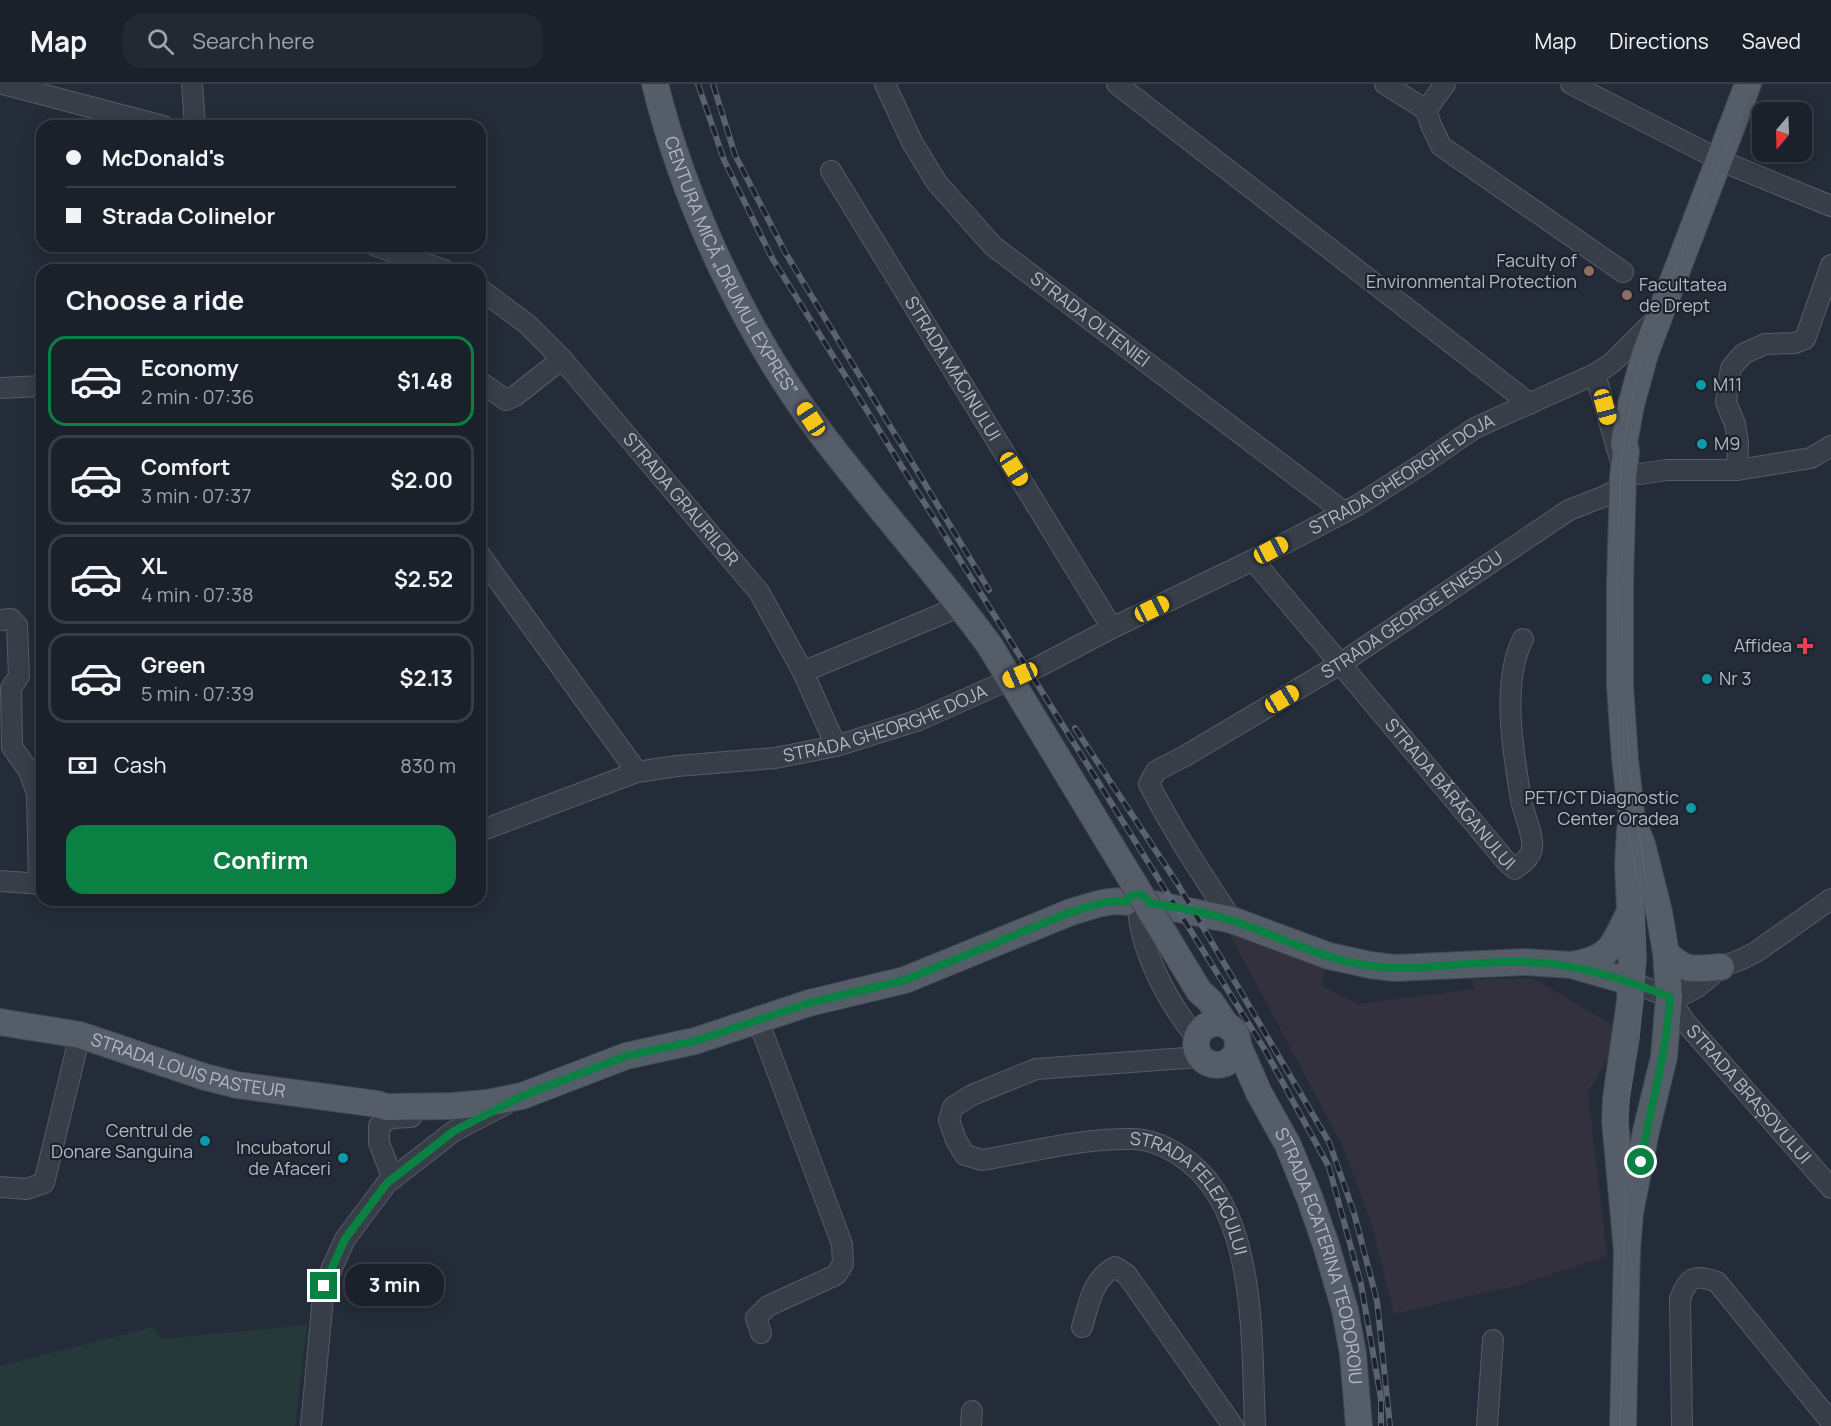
<!DOCTYPE html>
<meta charset="utf-8">
<style>
body{margin:0;font-family:Manrope,sans-serif;background:#232932;color:#f1f3f6;height:100vh;display:flex;flex-direction:column;font-size:22px;white-space:nowrap}
*{box-sizing:border-box;margin:0}
p{font-size:20px;color:#9fa3a8}
.icon{flex:none;width:33px;height:33px;fill:none;stroke:currentColor;stroke-width:2;stroke-linecap:round;stroke-linejoin:round}
.map{position:relative;flex:1;overflow:hidden}
.sheet{position:absolute;left:36px;top:180px;width:450px;height:642px;display:flex;flex-direction:column;background:#1a212a;border-radius:18px;box-shadow:0 3px 15px #0003,0 0 0 2px #383e47}
.sheet>*{flex:none}
.top-card{position:absolute;left:36px;top:36px;width:450px;height:132px;border-radius:18px;box-shadow:0 3px 15px #0003,0 0 0 2px #383e47;display:grid;align-content:center;height:132px;padding:0 30px;background:#1a212a}
.needle{width:39px;rotate:199deg}
.buttons{position:absolute;left:1752px;top:18px;display:grid;gap:12px}
.buttons a{display:grid;place-items:center;width:60px;height:60px;border-radius:12px;background:#1a212a;box-shadow:0 3px 15px #0003,0 0 0 2px #383e47;font-size:30px}
.end{position:absolute;width:27px;height:27px;margin:-14px;border:8px solid #0b8043;background:#fff;box-shadow:0 0 0 3px #fff}
.from{border-radius:50%}
.bubble{position:absolute;height:42px;border-radius:18px;background:#1a212a;box-shadow:0 3px 15px #0003,0 0 0 2px #383e47;font-size:20px;font-weight:700;line-height:42px;text-align:center}
.car{position:absolute;width:18px;height:36px;margin:-18px -9px;border-radius:8px;box-shadow:0 0 4px 2px #0007;background:linear-gradient(#f5c518 24%,#345 0 40%,#f5c518 0 76%,#345 0 86%,#f5c518 0)}
.top-card b{display:flex;align-items:center;gap:21px;height:57px;font-size:22px}
.top-card b+b{border-top:2px solid #383e47}
.top-card i{width:15px;height:15px;background:#f1f3f6}
ul{padding:0;list-style:none}
li{display:flex;align-items:center;gap:18px;height:90px;margin:0 12px 9px;padding:0 18px;border:3px solid #383e47;border-radius:18px}
li div{flex:1}
li b{display:block;font-size:22px}
li em{font-style:normal;font-weight:700}
li.on{border-color:#0b8043}
li>.icon{width:54px;height:54px;stroke-width:1.5}
h2{padding:0 30px;font-size:27px;line-height:72px}
.pay{display:flex;align-items:center;gap:15px;height:66px;padding:0 30px;font-size:22px}
.pay p{margin-inline-start:auto}
.button{display:flex;gap:12px;margin-top:auto;padding:12px 30px}
.button a{flex:1;height:69px;border-radius:18px;background:#0b8043;color:#fff;font-size:24px;font-weight:700;line-height:69px;text-align:center}
header{display:flex;align-items:center;gap:36px;box-sizing:border-box;height:84px;padding:0 30px;background:#1a212a;border-bottom:2px solid #383e47}
header strong{font-size:28px}
nav{display:flex;gap:33px;margin-inline-start:auto;font-size:21px}
.search{width:420px;height:54px;background:#232932;display:flex;align-items:center;gap:15px;box-sizing:border-box;padding:0 21px;border-radius:18px;color:#9fa3a8;font-size:22px}
.map>svg:first-child{display:block}
.medical{fill:#32313d}
.green{fill:#26393a}
.lines{fill:none;stroke-linecap:round;stroke-linejoin:round}
.minor-casing{stroke:#555c66;stroke-width:22}
.major-casing{stroke:#404751;stroke-width:28}
.minor{stroke:#373e48;stroke-width:20}
.major{stroke:#555d68;stroke-width:26}
.tram{stroke:#59626f;stroke-width:1.5}
.rail-casing{stroke:#59626f;stroke-width:6}
.rail{stroke:#1c232d;stroke-width:4;stroke-dasharray:11;stroke-linecap:butt}
.major-bridge-casing{stroke:#404751;stroke-width:28;stroke-linecap:butt}
.major-bridge{stroke:#555d68;stroke-width:26}
.route{stroke:#0b8043;stroke-width:8}
.education-dot{fill:#8d6e63;stroke:#1c232d;stroke-width:2}
.culture-dot{fill:#0f9aa8;stroke:#1c232d;stroke-width:2}
.health-dot{fill:#e0444e;stroke:#1c232d;stroke-width:2}
.labels{text-anchor:middle;stroke-width:4.5;stroke-linejoin:round;paint-order:stroke}
.poi-label{font-size:18px;fill:#b2b9c4;stroke:#1c232d;text-anchor:end}
.street-label{font-size:18px;fill:#b2b9c4;stroke:#1c232d}
</style>
<header>
<strong>Map</strong>
<div class="search"><svg class="icon" aria-label="search" viewBox="0 0 24 24"><circle cx="10" cy="10" r="6"/><path d="M15 15l6 6"/></svg>Search here</div>
<nav><a>Map</a><a>Directions</a><a>Saved</a></nav>
</header>
<div class="map">
<svg width="1831" height="1342" viewBox="0 0 1831 1342">
<rect width="100%" height="100%" fill="#232c38"/>
<path class="medical" d="M 1228,847 L 1325,883 L 1322,902 L 1358,920 L 1474,905 L 1472,895 L 1533,894 L 1624,948 L 1588,1008 L 1607,1172 L 1519,1201 L 1394,1230 L 1371,1138 L 1342,1061 Z"/>
<path class="green" d="M 307,1241 L 295,1342 L 0,1342 L 0,1282 L 154,1243 L 161,1255 Z"/>
<g class="lines">
<g class="minor-casing">
<g id="minor">
<path d="M 3,0 L 163,42"/>
<path d="M 192,0 L 195,42"/>
<path id="s1" d="M 885,0 L 912,58 L 937,99 L 993,162 L 1344,428"/>
<path d="M 1117,0 L 1530,320"/>
<path d="M 1385,0 L 1426,26 L 1431,41 L 1441,62 L 1623,188"/>
<path d="M 1571,0 L 1718,75"/>
<path d="M 1426,26 L 1445,0"/>
<path d="M 1731,81 L 1831,122"/>
<path id="s2" d="M 831,87 L 1112,544"/>
<path d="M 376,162 L 444,186"/>
<path id="s3" d="M 480,205 L 527,240 L 562,275 L 759,508 L 803,588 L 836,662"/>
<path d="M 1656,235 L 1612,279 L 1595,290 L 1624,388 L 1640,390 L 1666,386 L 1737,386 L 1811,374 L 1831,362"/>
<path d="M 480,298 L 506,316 L 515,312 L 562,275"/>
<path d="M 0,304 L 42,302"/>
<path d="M 1737,386 L 1738,359 L 1735,340 L 1726,318 L 1731,284 L 1743,270 L 1765,260 L 1795,259 L 1805,255 L 1831,181"/>
<path d="M 480,471 L 637,688"/>
<path id="s4" d="M 1253,476 L 1506,777 L 1515,785 C 1522,779 1531,774 1532,764 C 1534,751 1523,729 1521,715 C 1513,669 1501,597 1523,555"/>
<path d="M 0,536 L 11,535 L 17,541 L 19,592 L 11,604 L 12,663 L 29,687 L 37,710 L 39,800"/>
<path d="M 803,588 L 961,522"/>
<path id="s5" d="M 480,747 L 637,688 L 677,682 L 775,674 L 836,662 L 919,636 L 1040,582 L 1112,544 L 1253,476 L 1358,421 L 1424,379 L 1475,344 L 1595,290"/>
<path d="M 0,797 L 42,800"/>
<path d="M 1139,833 C 1144,874 1171,923 1197,954"/>
<path id="s6" d="M 1232,836 C 1203,792 1173,747 1149,700 L 1156,687 L 1185,672 L 1340,580 L 1569,426 L 1605,412 L 1620,404 L 1623,393"/>
<path d="M 1631,898 L 1669,913 L 1682,911 L 1696,904 L 1721,883 L 1740,876 L 1756,868 L 1831,815"/>
<path id="s7" d="M 1669,913 L 1685,938 L 1831,1104"/>
<path d="M 758,936 L 842,1160 L 843,1180 L 836,1191 L 768,1222 L 756,1234 L 761,1249"/>
<path id="s8" d="M 1199,973 L 1036,985 L 972,1011 L 953,1023 L 949,1036 L 956,1056 L 965,1071 L 982,1076 C 1031,1068 1082,1054 1132,1055 C 1148,1055 1165,1062 1179,1071 C 1259,1120 1251,1260 1255,1342"/>
<path d="M 393,1095 L 379,1059 L 379,1042 L 390,1034 L 411,1033"/>
<path d="M 0,1103 L 26,1105 L 44,1099 L 80,951"/>
<path d="M 1082,1243 C 1089,1220 1092,1195 1115,1183 L 1127,1191 L 1233,1342"/>
<path d="M 311,1342 L 324,1202 L 345,1155 L 387,1099 L 454,1047 L 506,1020"/>
<path d="M 971,1342 L 972,1327"/>
<path d="M 1487,1342 L 1493,1256"/>
<path d="M 1682,1342 L 1680,1215 C 1688,1192 1696,1190 1717,1198 L 1831,1338"/>
</g>
</g>
<g class="major-casing">
<g id="major">
<path id="s9" d="M 655,0 C 685,121 747,252 823,352 C 877,423 937,489 990,562"/>
<path d="M 1149,819 L 1232,836 L 1329,872 L 1370,881 L 1395,884 L 1526,878 L 1571,881 L 1631,898"/>
<path d="M 1666,869 C 1686,889 1695,885 1721,883"/>
<path d="M 1571,881 C 1610,875 1613,863 1629,829"/>
<path d="M 1199,907 L 1210,917 L 1226,941"/>
<path id="s10" d="M 0,938 L 80,951 L 205,993 L 237,1001 L 377,1020 L 386,1023 L 452,1022 L 487,1019 L 522,1012 L 626,972 L 695,957 L 809,919 L 905,896 L 1071,828 C 1089,823 1107,815 1126,818"/>
<circle cx="1217" cy="960" r="21"/>
<path id="s11" d="M 1238,961 L 1259,1009 L 1288,1061 L 1310,1115 L 1326,1161 L 1345,1226 L 1353,1270 L 1359,1342"/>
<path d="M 1627,1167 L 1630,1129 L 1646,1047 L 1664,973 L 1669,913 L 1666,869 L 1659,828 L 1642,760 L 1632,736 L 1625,675 L 1620,602 L 1620,499 L 1623,393 L 1626,367 L 1624,359 L 1631,321 L 1645,270 L 1748,0"/>
<path d="M 1623,1342 L 1627,1167 L 1615,1037 L 1616,1014 L 1630,917 L 1632,869 L 1628,781 L 1630,746"/>
</g>
</g>
<use href="#minor" class="minor"/>
<use href="#major" class="major"/>
<path class="tram" d="M 1625,623 L 1632,701 L 1647,802
M 1620,1342 L 1627,1042 L 1629,1015 L 1639,954 L 1646,875 L 1644,829 L 1622,714 L 1619,678 L 1617,487 L 1621,379 L 1633,309 L 1643,271 L 1663,214 L 1753,0"/>
<g class="rail-casing">
<path id="rail" d="M 698,0 L 724,76 L 772,174 L 1265,966 L 1329,1083 L 1361,1200 L 1381,1315 L 1381,1342
M 713,0 L 735,71 L 785,168 L 989,506
M 1075,644 L 1177,799 L 1329,1058 L 1354,1129 L 1377,1217 L 1390,1342"/>
</g>
<use href="#rail" class="rail"/>
<g class="major-bridge-casing">
<path id="major-bridge" d="M 990,562 L 1199,907"/>
</g>
<use href="#major-bridge" class="major-bridge"/>
</g>
<g class="lines">
<path class="route" d="M 324,1202 L 345,1155 L 387,1099 L 454,1047 L 522,1012 L 626,972 L 695,957 L 809,919 L 905,896 L 1071,828 C 1089,823 1107,815 1126,818 C 1132,808 1144,807 1149,819 C 1177,823 1206,828 1233,837 C 1279,852 1323,876 1371,882 C 1422,888 1474,876 1525,878 C 1576,879 1623,895 1670,913 C 1667,970 1650,1023 1641,1078"/>
</g>
<g class="education-dot">
<circle cx="1589" cy="187" r="6"/>
<circle cx="1627" cy="211" r="6"/>
</g>
<g class="culture-dot">
<circle cx="1701" cy="301" r="6"/>
<circle cx="1702" cy="360" r="6"/>
<circle cx="1707" cy="595" r="6"/>
<circle cx="1691" cy="724" r="6"/>
<circle cx="205" cy="1057" r="6"/>
<circle cx="343" cy="1074" r="6"/>
</g>
<path class="health-dot" d="M1802 553h6v6h6v6h-6v6h-6v-6h-6v-6h6z"/>
<g class="labels">
<g class="poi-label">
<text x="1577" y="183">Faculty of<tspan x="1577" dy="21">Environmental Protection</tspan></text>
<text x="1639" y="207" text-anchor="start">Facultatea<tspan x="1639" dy="21">de Drept</tspan></text>
<text x="1713" y="307" text-anchor="start">M11</text>
<text x="1714" y="366" text-anchor="start">M9</text>
<text x="1792" y="568">Affidea</text>
<text x="1719" y="601" text-anchor="start">Nr 3</text>
<text x="1679" y="720">PET/CT Diagnostic<tspan x="1679" dy="21">Center Oradea</tspan></text>
<text x="193" y="1053">Centrul de<tspan x="193" dy="21">Donare Sanguina</tspan></text>
<text x="331" y="1070">Incubatorul<tspan x="331" dy="21">de Afaceri</tspan></text>
</g>
<g class="street-label">
<text dy="6" stroke="none"><textPath href="#s9" startOffset="198">CENTURA MICĂ „DRUMUL EXPRES”</textPath></text>
<text dy="6" stroke="none"><textPath href="#s1" startOffset="318">STRADA OLTENIEI</textPath></text>
<text dy="6" stroke="none"><textPath href="#s2" startOffset="232">STRADA MĂCINULUI</textPath></text>
<text dy="6" stroke="none"><textPath href="#s5" startOffset="998">STRADA GHEORGHE DOJA</textPath></text>
<text dy="6" stroke="none"><textPath href="#s3" startOffset="292">STRADA GRAURILOR</textPath></text>
<text dy="6" stroke="none"><textPath href="#s6" startOffset="474">STRADA GEORGE ENESCU</textPath></text>
<text dy="6" stroke="none"><textPath href="#s5" startOffset="422">STRADA GHEORGHE DOJA</textPath></text>
<text dy="6" stroke="none"><textPath href="#s4" startOffset="306">STRADA BĂRĂGANULUI</textPath></text>
<text dy="6" stroke="none"><textPath href="#s10" startOffset="194">STRADA LOUIS PASTEUR</textPath></text>
<text dy="6" stroke="none"><textPath href="#s7" startOffset="126">STRADA BRAȘOVULUI</textPath></text>
<text dy="6" stroke="none"><textPath href="#s8" startOffset="561">STRADA FELEACULUI</textPath></text>
<text dy="6" stroke="none"><textPath href="#s11" startOffset="228">STRADA ECATERINA TEODOROIU</textPath></text>
</g>
</g>
</svg>
<div class="buttons">
<a><svg class="needle" viewBox="-14 -14 28 28"><path d="M0-13l5 13h-10z" fill="#e53935"/><path d="M0 13l5-13h-10z" fill="#9fa3a8"/></svg></a>
</div>
<i class="end from" style="left:1641px;top:1078px"></i>
<i class="end" style="left:324px;top:1202px"></i>
<div class="bubble" style="left:345px;top:1180px;width:99px">3 min</div>
<i class="car" style="left:1605px;top:323px;rotate:165deg"></i>
<i class="car" style="left:811px;top:335px;rotate:327deg"></i>
<i class="car" style="left:1014px;top:385px;rotate:148deg"></i>
<i class="car" style="left:1271px;top:466px;rotate:62deg"></i>
<i class="car" style="left:1152px;top:525px;rotate:64deg"></i>
<i class="car" style="left:1020px;top:591px;rotate:246deg"></i>
<i class="car" style="left:1282px;top:615px;rotate:59deg"></i>
<div class="top-card">
<b><i class="from"></i>McDonald's</b>
<b><i></i>Strada Colinelor</b>
</div>
<section class="sheet">
<h2>Choose a ride</h2>
<ul>
<li class="on"><svg class="icon" aria-label="car" viewBox="0 0 24 24"><path d="M5 17H2v-5l4-1 3-4h7l3 4 3 1v5h-3M9 17h6M6 11h13"/><circle cx="7" cy="17" r="2"/><circle cx="17" cy="17" r="2"/></svg><div><b>Economy</b><p>2 min · 07:36</p></div><em>$1.48</em></li>
<li><svg class="icon" aria-label="car" viewBox="0 0 24 24"><path d="M5 17H2v-5l4-1 3-4h7l3 4 3 1v5h-3M9 17h6M6 11h13"/><circle cx="7" cy="17" r="2"/><circle cx="17" cy="17" r="2"/></svg><div><b>Comfort</b><p>3 min · 07:37</p></div><em>$2.00</em></li>
<li><svg class="icon" aria-label="car" viewBox="0 0 24 24"><path d="M5 17H2v-5l4-1 3-4h7l3 4 3 1v5h-3M9 17h6M6 11h13"/><circle cx="7" cy="17" r="2"/><circle cx="17" cy="17" r="2"/></svg><div><b>XL</b><p>4 min · 07:38</p></div><em>$2.52</em></li>
<li><svg class="icon" aria-label="car" viewBox="0 0 24 24"><path d="M5 17H2v-5l4-1 3-4h7l3 4 3 1v5h-3M9 17h6M6 11h13"/><circle cx="7" cy="17" r="2"/><circle cx="17" cy="17" r="2"/></svg><div><b>Green</b><p>5 min · 07:39</p></div><em>$2.13</em></li>
</ul>
<div class="pay"><svg class="icon" aria-label="cash" viewBox="0 0 24 24"><path d="M3 7h18v10H3z"/><circle cx="12" cy="12" r="2"/></svg>Cash<p>830 m</p></div>
<div class="button"><a>Confirm</a></div>
</section>
</div>
